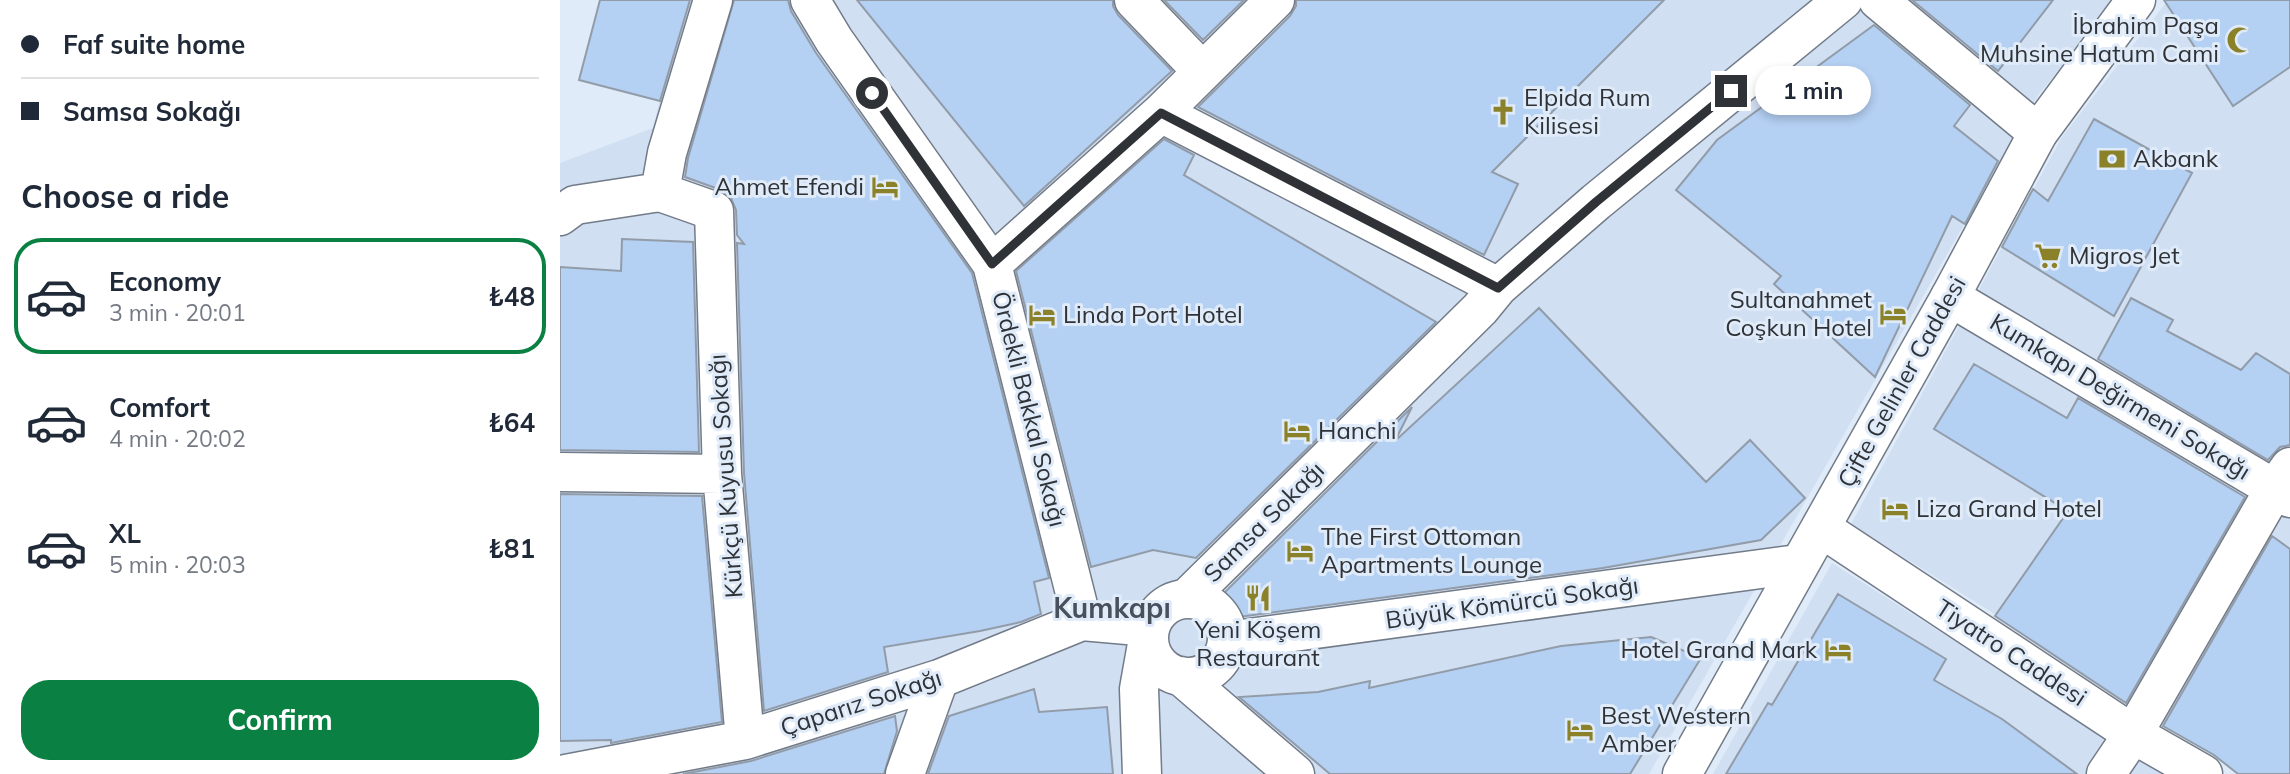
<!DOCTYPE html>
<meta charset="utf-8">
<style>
body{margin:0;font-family:Mulish,sans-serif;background:#f2f2f3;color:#1f2937;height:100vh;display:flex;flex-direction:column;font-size:26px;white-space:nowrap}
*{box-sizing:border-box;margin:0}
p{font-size:23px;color:#747a83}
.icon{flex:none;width:38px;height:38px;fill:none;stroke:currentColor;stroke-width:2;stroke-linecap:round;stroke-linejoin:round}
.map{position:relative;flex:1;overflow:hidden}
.panel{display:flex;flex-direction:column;background:#fff;width:560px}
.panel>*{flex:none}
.hud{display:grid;align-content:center;height:154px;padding:0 21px;background:#fff}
.end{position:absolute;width:32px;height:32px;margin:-16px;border:9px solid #2f3338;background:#fff;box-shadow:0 0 0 4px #fff}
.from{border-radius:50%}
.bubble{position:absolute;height:49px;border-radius:24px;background:#fff;box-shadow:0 4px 10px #0003;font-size:23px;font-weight:700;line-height:49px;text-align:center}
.hud b{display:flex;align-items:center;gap:24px;height:66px;font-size:26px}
.hud b+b{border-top:2px solid #e0e1e3}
.hud i{width:18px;height:18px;background:#1f2937}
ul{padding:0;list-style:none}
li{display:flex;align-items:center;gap:21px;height:116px;margin:0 14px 10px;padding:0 7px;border:4px solid transparent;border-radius:28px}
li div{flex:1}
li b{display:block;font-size:26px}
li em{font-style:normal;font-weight:700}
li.current{border-color:#0b8043}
li>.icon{width:63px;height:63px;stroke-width:1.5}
h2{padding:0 21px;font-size:32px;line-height:84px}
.primary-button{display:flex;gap:14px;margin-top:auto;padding:14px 21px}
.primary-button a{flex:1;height:80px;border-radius:28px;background:#0b8043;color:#fff;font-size:28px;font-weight:700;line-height:80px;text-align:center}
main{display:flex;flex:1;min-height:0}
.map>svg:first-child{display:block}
.built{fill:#d1dff3}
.building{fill:#b4d0f3;stroke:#929ca9;stroke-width:2}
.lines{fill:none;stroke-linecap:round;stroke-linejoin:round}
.minor-casing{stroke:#727b88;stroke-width:41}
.major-casing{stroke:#727b88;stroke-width:41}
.minor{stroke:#fff;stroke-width:38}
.major{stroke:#fff;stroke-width:38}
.route{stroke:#2f3338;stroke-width:9}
.labels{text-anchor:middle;stroke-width:6;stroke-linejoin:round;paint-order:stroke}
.poi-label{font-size:24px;fill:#2f3338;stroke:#e0ebf9;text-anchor:start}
.street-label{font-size:24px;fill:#2f3338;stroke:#e0ebf9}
.quarter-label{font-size:28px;font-weight:bold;fill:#47505c;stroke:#e0ebf9}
</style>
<main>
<section class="panel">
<div class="hud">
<b><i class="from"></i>Faf suite home</b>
<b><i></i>Samsa Sokağı</b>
</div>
<h2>Choose a ride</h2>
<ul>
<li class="current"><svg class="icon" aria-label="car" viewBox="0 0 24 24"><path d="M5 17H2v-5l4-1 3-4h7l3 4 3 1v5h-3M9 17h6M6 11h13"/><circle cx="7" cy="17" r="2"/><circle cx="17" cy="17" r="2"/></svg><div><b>Economy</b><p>3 min · 20:01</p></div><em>₺48</em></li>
<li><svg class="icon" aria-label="car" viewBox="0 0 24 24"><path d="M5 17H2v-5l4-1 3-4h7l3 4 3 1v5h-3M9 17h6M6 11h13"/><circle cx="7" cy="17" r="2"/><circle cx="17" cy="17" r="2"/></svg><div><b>Comfort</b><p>4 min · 20:02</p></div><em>₺64</em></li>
<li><svg class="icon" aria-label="car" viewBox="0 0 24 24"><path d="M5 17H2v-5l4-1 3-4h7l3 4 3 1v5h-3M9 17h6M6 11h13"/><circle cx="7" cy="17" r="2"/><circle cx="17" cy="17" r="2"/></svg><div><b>XL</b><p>5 min · 20:03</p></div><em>₺81</em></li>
</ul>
<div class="primary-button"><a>Confirm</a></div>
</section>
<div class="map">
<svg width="1730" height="774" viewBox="0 0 1730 774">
<rect width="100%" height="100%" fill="#e0ebf9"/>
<path class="built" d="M 123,0 L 1557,0 L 1479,94 L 1089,774 L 0,774 L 0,163 L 93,128 Z
M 1608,0 L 1730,0 L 1730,774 L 1690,774 L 1291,524 L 1502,137 Z
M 1272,563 L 1603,774 L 1153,774 Z"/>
<path class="building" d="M 40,0 L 130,0 L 100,101 L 19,80 Z
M 174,0 L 228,0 L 231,11 L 256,53 L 412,273 L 489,578 L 474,582 L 481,614 L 461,622 L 420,631 L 324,647 L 328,672 L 204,711 L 184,473 L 177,243 L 184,244 L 177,235 L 176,210 L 171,198 L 161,190 L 125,177 L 128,158 Z
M 297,0 L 553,0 L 553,6 L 558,15 L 612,71 L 464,206 Z
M 604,0 L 684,0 L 643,40 Z
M 736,0 L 1104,0 L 932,172 L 958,184 L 924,255 L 638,107 L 730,16 L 736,6 Z
M 1352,0 L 1493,0 L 1438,71 Z
M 1604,0 L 1730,0 L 1730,67 L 1673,106 Z
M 1314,25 L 1410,105 L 1394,126 L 1438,161 L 1405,224 L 1392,216 L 1315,377 L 1214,284 L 1221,276 L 1116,190 L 1157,140 Z
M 1534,119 L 1632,173 L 1554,316 L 1442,247 L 1473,189 L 1488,201 Z
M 604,139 L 634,155 L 624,175 L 876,322 L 636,558 L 593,550 L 531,567 L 456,271 Z
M 62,239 L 133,242 L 139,452 L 0,450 L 0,267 L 61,271 Z
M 1571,298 L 1613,320 L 1607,331 L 1681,370 L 1696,353 L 1730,374 L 1730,445 L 1720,447 L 1708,460 L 1538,359 Z
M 979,308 L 1146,482 L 1190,440 L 1245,498 L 1201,540 L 1043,568 L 679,617 L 663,594 L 852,407 L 835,441 Z
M 1414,364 L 1507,418 L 1518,398 L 1685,497 L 1566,703 L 1435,616 L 1508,511 L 1374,429 Z
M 0,494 L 142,496 L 162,722 L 51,743 L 51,740 L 0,741 Z
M 1712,536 L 1730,549 L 1730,774 L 1678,774 L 1654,755 L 1603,726 Z
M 1278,594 L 1386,659 L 1374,680 L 1442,719 L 1517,774 L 1166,774 L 1208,703 L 1212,705 Z
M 1091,637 L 1141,658 L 1070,774 L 770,774 L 679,697 L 758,692 L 810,681 L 809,688 L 1001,646 Z
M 474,689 L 479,712 L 547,707 L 553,774 L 368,774 L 389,716 Z
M 335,716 L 337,731 L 324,774 L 123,774 L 191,761 Z"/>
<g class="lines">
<g class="minor-casing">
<path id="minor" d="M 250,0 L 274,40 L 432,264 L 522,621
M 574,0 L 642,71
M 1318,0 L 1478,133
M 601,113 L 938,287
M 100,192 L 107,153 L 153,0
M 0,216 L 15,205 L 100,192 L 154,211 L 162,474 L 185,740
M 432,264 L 601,113 L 715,0
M 1390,297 L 1730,498
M 0,472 L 162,474
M 1261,528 L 1573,734 L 1643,774
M 627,598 L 920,309 L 938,287 L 1036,202 L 1283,0
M589 638a39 39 0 1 1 78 0a39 39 0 1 1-78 0Z
M 667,641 L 1238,564
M 621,676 L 735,774
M 6,774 L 185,740 L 379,679 L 522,621 L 590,627 L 579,689 L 582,774
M 345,774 L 379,679
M 1546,774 L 1573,734 L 1715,488 L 1730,467"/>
</g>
<g class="major-casing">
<path id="major" d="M 1122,774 L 1390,297 L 1478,133 L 1576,0"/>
</g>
<use href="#minor" class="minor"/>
<use href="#major" class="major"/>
</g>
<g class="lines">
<path class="route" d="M 312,93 L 432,264 L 601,113 L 938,288 L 1036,202 L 1171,91"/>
</g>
<defs>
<g id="mosque-bare" transform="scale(2.1)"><path d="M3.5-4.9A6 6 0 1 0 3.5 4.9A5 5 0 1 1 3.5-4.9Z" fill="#8a8128" stroke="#e0ebf9" stroke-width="2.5" paint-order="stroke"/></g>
<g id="church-bare" transform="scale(2.1)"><path d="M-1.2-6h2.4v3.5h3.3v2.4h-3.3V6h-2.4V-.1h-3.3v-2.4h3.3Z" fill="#8a8128" stroke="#e0ebf9" stroke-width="2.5" paint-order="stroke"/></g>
<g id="bank-bare" transform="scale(2.1)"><path d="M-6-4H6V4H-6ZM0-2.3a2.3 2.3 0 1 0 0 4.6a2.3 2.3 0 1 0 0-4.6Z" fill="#8a8128" stroke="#e0ebf9" stroke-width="2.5" paint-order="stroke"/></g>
<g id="hotel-bare" transform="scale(2.1)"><path d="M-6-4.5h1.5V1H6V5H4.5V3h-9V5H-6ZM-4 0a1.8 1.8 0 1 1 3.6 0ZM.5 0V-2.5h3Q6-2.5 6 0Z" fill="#8a8128" stroke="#e0ebf9" stroke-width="2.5" paint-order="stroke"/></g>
<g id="supermarket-bare" transform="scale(2.1)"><path d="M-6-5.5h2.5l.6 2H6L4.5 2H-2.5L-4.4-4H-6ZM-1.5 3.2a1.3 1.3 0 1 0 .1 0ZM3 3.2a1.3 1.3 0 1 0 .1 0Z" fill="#8a8128" stroke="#e0ebf9" stroke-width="2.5" paint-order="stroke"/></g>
<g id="restaurant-bare" transform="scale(2.1)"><path d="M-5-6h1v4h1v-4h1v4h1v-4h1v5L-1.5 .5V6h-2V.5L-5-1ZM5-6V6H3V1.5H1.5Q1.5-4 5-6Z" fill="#8a8128" stroke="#e0ebf9" stroke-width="2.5" paint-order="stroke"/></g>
</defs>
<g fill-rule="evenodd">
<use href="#mosque-bare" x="1680" y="40"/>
<use href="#church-bare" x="943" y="112"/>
<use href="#bank-bare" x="1552" y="159"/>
<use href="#hotel-bare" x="325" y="187"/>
<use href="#supermarket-bare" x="1488" y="256"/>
<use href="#hotel-bare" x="1333" y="314"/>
<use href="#hotel-bare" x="482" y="315"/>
<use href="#hotel-bare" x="737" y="431"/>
<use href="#hotel-bare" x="1335" y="509"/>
<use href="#hotel-bare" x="740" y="551"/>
<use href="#restaurant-bare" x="698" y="598"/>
<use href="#hotel-bare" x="1278" y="650"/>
<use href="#hotel-bare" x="1020" y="730"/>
</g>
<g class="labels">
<g class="poi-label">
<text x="1659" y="34" text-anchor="end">İbrahim Paşa<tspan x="1659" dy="28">Muhsine Hatum Cami</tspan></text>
<text x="964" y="106">Elpida Rum<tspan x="964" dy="28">Kilisesi</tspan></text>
<text x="1573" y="167">Akbank</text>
<text x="304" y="195" text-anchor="end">Ahmet Efendi</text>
<text x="1509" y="264">Migros Jet</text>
<text x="1312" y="308" text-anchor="end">Sultanahmet<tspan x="1312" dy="28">Coşkun Hotel</tspan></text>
<text x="503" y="323">Linda Port Hotel</text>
<text x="758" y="439">Hanchi</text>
<text x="1356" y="517">Liza Grand Hotel</text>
<text x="761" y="545">The First Ottoman<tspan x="761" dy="28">Apartments Lounge</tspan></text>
<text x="698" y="638" text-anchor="middle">Yeni Köşem<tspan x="698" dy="28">Restaurant</tspan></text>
<text x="1257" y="658" text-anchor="end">Hotel Grand Mark</text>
<text x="1041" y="724">Best Western<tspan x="1041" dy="28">Amber</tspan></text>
</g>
<g class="street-label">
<text transform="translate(1342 382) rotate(-61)" y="8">Çifte Gelinler Caddesi</text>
<text transform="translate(1560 397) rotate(31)" y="8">Kumkapı Değirmeni Sokağı</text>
<text transform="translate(469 409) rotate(76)" y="8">Ördekli Bakkal Sokağı</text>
<text transform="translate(166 476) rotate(-94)" y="8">Kürkçü Kuyusu Sokağı</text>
<text transform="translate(704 522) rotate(-45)" y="8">Samsa Sokağı</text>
<text transform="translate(952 603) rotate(-8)" y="8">Büyük Kömürcü Sokağı</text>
<text transform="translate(1451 653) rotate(33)" y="8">Tiyatro Caddesi</text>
<text transform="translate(301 703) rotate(-18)" y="8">Çaparız Sokağı</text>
</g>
<g class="quarter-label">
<text x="552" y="618">Kumkapı</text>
</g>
</g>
</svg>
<i class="end from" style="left:312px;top:93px"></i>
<i class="end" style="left:1171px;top:91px"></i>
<div class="bubble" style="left:1195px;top:66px;width:116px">1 min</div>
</div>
</main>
